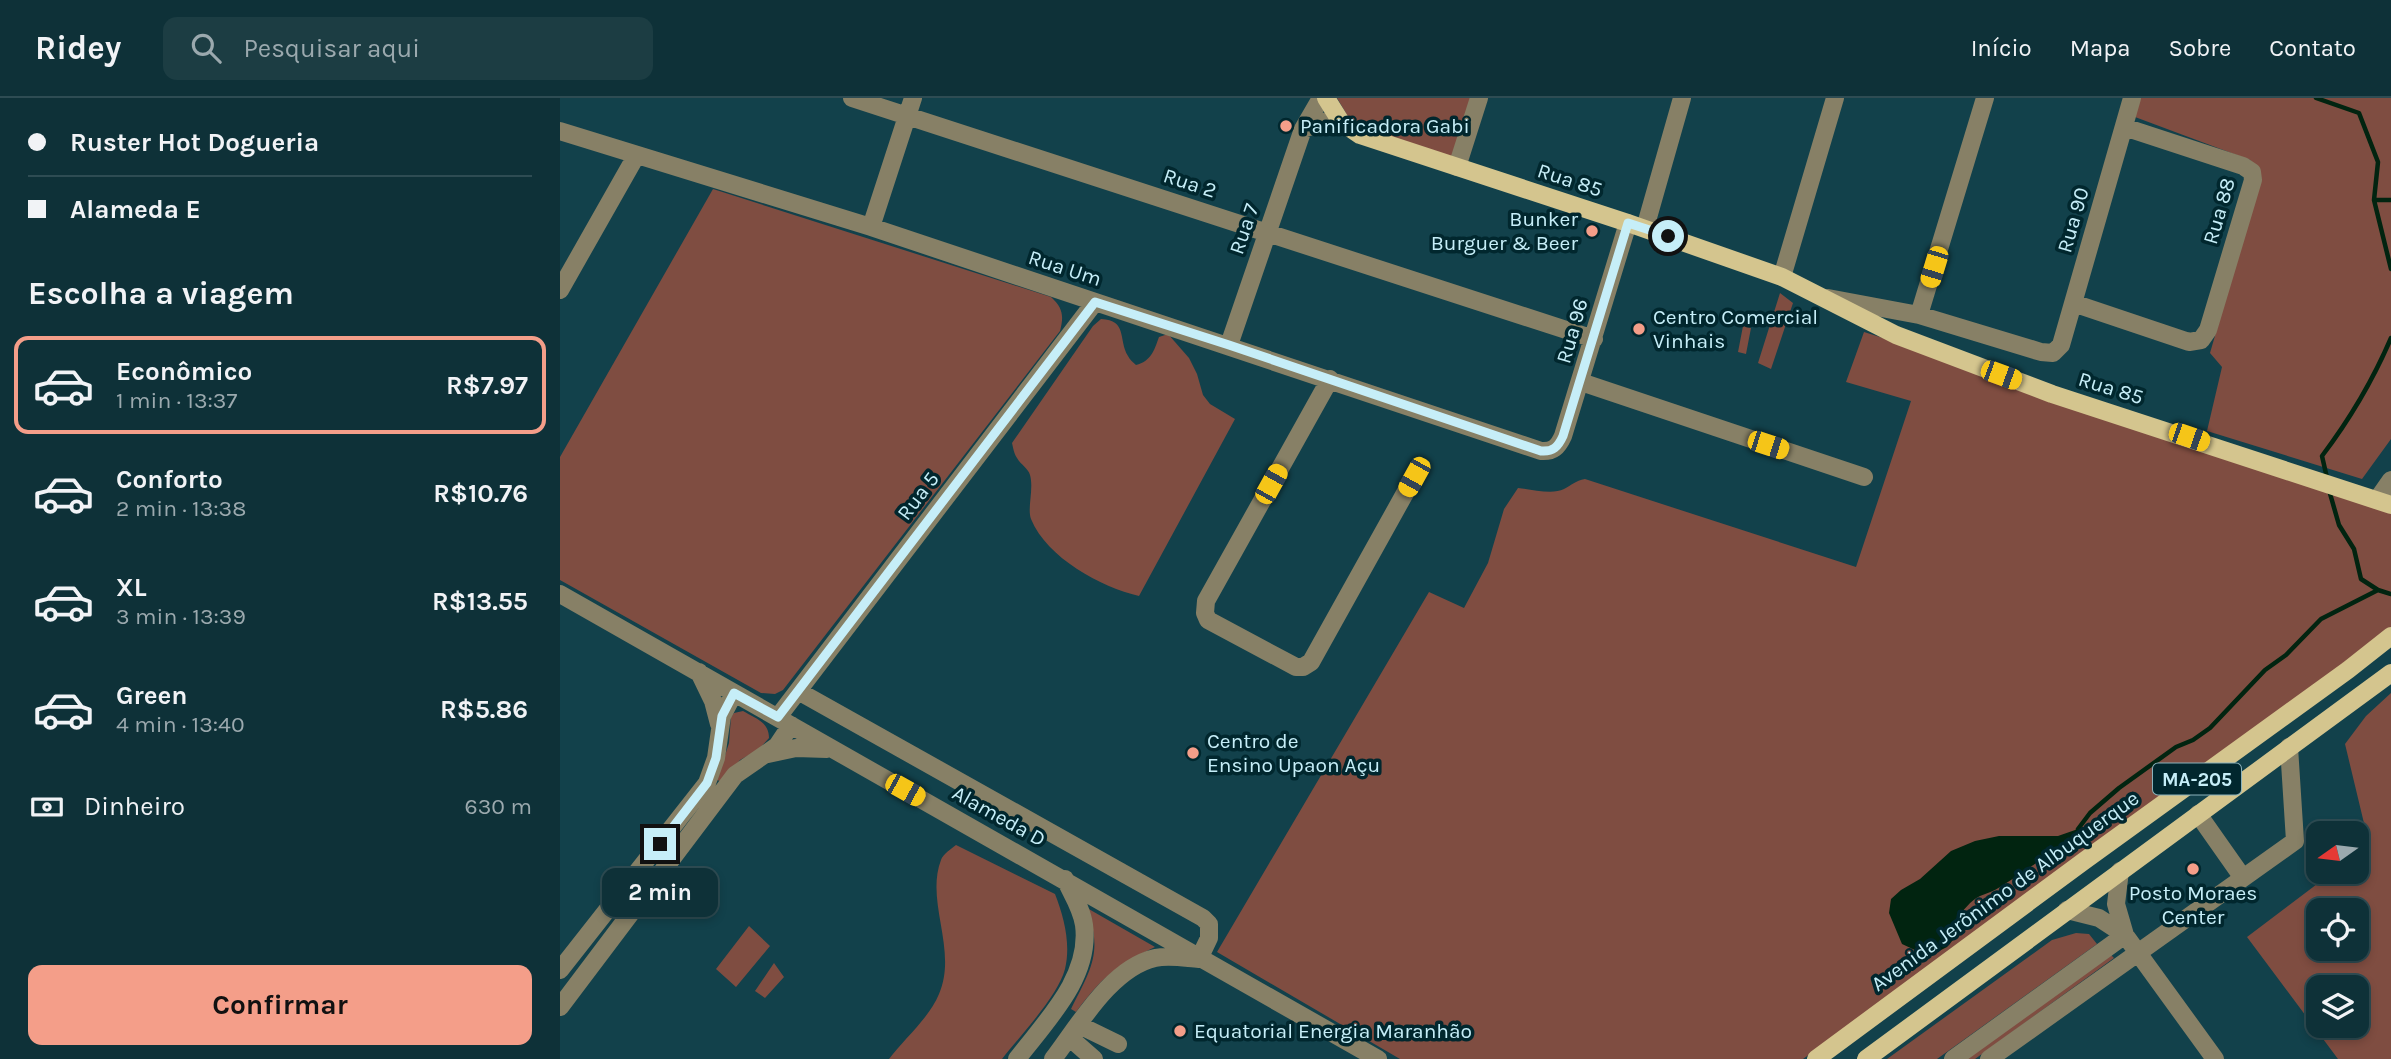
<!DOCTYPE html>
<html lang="pt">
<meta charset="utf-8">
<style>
body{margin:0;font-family:Karla,sans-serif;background:#1c3d43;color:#f1f3f6;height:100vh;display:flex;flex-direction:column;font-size:26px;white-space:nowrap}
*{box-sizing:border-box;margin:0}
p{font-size:23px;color:#9ba9ae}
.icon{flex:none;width:38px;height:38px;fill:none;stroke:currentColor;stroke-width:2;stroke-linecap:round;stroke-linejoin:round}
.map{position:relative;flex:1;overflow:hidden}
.panel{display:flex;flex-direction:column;background:#0e3138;width:560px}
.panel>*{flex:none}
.hud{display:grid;align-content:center;height:154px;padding:0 28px;background:#0e3138}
.needle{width:46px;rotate:256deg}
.buttons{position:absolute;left:1746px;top:723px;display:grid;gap:14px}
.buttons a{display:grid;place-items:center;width:63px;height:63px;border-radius:14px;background:#0e3138;box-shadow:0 4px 10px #0003,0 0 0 2px #2e4c53;font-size:35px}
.end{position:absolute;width:32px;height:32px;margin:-16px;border:9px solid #c6eef8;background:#111;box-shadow:0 0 0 4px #111}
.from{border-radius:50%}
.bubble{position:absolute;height:49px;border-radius:14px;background:#0e3138;box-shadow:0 4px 10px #0003,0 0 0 2px #2e4c53;font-size:23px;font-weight:700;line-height:49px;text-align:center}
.car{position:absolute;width:21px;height:42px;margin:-21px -10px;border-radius:9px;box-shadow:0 0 5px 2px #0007;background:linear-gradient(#f5c518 24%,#345 0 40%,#f5c518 0 76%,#345 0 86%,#f5c518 0)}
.hud b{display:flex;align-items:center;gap:24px;height:66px;font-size:26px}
.hud b+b{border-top:2px solid #2e4c53}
.hud i{width:18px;height:18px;background:#f1f3f6}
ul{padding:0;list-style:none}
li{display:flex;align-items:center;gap:21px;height:98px;margin:0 14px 10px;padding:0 14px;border:4px solid transparent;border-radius:14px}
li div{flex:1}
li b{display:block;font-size:26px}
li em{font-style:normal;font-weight:700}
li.on{border-color:#f49e89}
li>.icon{width:63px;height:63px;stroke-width:1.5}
h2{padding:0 28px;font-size:32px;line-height:84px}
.pay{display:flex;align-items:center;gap:18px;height:77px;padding:0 28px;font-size:26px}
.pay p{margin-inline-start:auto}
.primary-button{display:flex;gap:14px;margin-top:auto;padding:14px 28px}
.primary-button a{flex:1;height:80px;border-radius:14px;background:#f49e89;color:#111;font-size:28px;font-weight:700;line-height:80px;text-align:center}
header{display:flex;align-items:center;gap:42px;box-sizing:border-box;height:98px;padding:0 35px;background:#0e3138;border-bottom:2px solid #2e4c53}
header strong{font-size:33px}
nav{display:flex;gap:38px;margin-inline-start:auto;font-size:24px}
.search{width:490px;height:63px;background:#1c3d43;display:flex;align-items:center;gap:18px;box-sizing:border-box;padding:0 24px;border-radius:14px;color:#9ba9ae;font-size:26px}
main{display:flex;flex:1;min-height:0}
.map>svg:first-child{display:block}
.green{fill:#7f4d41;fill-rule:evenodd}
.water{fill:#012410}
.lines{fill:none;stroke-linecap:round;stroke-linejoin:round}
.stream{stroke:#012410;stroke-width:4.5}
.minor{stroke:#878066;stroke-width:18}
.major{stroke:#d4c58e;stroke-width:18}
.route{stroke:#c6eef8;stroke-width:9}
.poi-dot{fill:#f49e89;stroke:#01272e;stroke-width:2.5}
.labels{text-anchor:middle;stroke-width:7;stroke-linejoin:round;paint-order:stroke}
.shield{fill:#01272e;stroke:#8bb2bb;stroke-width:2}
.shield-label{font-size:19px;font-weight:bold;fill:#c6eef8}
.poi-label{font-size:21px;fill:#c6eef8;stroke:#01272e;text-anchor:start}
.street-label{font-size:21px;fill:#c6eef8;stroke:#01272e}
</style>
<header>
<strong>Ridey</strong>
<div class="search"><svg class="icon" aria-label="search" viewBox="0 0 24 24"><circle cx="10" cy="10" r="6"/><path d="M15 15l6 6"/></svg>Pesquisar aqui</div>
<nav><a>Início</a><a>Mapa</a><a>Sobre</a><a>Contato</a></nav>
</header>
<main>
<section class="panel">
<div class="hud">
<b><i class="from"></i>Ruster Hot Dogueria</b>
<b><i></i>Alameda E</b>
</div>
<h2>Escolha a viagem</h2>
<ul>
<li class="on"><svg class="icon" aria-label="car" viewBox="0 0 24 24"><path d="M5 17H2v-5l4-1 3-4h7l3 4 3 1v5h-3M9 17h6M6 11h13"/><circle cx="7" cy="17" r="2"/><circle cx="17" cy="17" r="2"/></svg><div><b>Econômico</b><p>1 min · 13:37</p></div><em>R$7.97</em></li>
<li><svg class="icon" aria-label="car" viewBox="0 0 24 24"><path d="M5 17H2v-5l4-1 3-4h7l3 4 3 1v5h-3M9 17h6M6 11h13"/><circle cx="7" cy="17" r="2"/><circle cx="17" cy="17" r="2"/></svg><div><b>Conforto</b><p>2 min · 13:38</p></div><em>R$10.76</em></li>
<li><svg class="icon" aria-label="car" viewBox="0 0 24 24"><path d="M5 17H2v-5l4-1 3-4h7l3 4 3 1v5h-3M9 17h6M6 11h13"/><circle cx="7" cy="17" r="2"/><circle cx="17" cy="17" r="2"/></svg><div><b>XL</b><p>3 min · 13:39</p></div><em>R$13.55</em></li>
<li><svg class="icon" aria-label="car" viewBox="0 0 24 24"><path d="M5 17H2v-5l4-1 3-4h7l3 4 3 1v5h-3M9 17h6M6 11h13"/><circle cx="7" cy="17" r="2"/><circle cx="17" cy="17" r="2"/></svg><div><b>Green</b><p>4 min · 13:40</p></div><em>R$5.86</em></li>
</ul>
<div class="pay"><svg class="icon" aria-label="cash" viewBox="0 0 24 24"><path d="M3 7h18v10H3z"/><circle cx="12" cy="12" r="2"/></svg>Dinheiro<p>630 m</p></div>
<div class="primary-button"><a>Confirmar</a></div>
</section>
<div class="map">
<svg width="1831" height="961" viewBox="0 0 1831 961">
<rect width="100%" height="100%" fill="#12414b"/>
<path class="green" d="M 777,0 L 912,0 L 892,64 L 803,33 L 790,22 Z
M 1580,0 L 1831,0 L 1831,341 L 1802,381 L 1647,333 L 1662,269 L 1650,255 L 1701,79 L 1698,70 L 1690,62 L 1575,19 Z
M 153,91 L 491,199 C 503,210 504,218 500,233 L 223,592 L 215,596 L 201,595 L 0,482 L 0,359 Z
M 1220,195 L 1233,205 L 1211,271 L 1198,265 Z
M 541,221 C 568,222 558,242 568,258 C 570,262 573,264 576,267 C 591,263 594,253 599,239 L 608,236 L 629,260 L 637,276 L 643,297 L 650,306 L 675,321 L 579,498 C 541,489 487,460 471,421 C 467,410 474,391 470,377 C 468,370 461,367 457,360 C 454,356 453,349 452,345 L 533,228 Z
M 1183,228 L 1191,230 L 1186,256 L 1178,254 Z
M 1304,234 L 1578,320 L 1831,406 L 1831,529 L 1608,702 L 1243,961 L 840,961 L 657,854 L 869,494 L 904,510 L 928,465 L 944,411 L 958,390 C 971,391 992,397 1004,391 C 1012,387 1015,383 1025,381 L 1296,469 L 1351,303 L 1286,284 Z
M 1831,595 L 1831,961 L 1778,961 L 1687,839 L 1773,774 L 1797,774 L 1797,756 L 1809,746 L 1785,646 L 1806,618 ZM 1759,812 L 1797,812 L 1797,850 L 1759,850 ZM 1759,889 L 1797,889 L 1797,928 L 1759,928 Z
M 183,613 C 195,620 209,624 209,640 L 198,652 L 180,662 L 163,684 L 157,682 L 169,645 L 171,619 L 174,615 Z
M 396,747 L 495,796 C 504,819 511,846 505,871 C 498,898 460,938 442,961 L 329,961 C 344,941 370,919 379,896 C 398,852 365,804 381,762 C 383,756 391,751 396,747 Z
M 527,810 L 595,849 C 556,868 542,879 516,914 L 511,911 C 531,871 543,855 527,810 Z
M 189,828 L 210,848 L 176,889 L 156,871 Z
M 1516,835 L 1529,836 L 1537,846 L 1377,961 L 1327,961 L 1492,842 Z
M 1550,856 L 1554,860 L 1415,961 L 1403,961 Z
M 214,865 L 224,879 L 205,900 L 195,893 Z"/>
<path class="water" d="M 1518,731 L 1518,735 C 1492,753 1467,773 1440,789 C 1434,793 1427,795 1420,798 C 1410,803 1403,813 1396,821 L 1398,836 L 1387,849 L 1371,857 L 1357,853 L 1342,846 L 1329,815 L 1331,801 L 1341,792 L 1360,781 L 1391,753 L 1415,743 L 1439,738 L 1498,738 Z"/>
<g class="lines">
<path class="stream" d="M 1756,0 L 1799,15 L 1818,64 L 1814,102 L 1831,171
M 1815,102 L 1831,102
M 1767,380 L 1762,358 C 1790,321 1813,282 1831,240
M 1769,392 L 1779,427 L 1794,451 L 1801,481 L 1818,492 L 1831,496
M 1518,731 L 1530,715 L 1559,690 L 1616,649 L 1633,642 L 1650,630 L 1705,572 L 1726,557 L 1761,521 L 1818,492"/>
<path class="minor" d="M 292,0 L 1034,241
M 743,31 L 767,23 L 781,24
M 0,33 L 311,129 L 981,353 C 993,354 998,349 1003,338 L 1068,125
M 897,69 L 919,0
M 311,129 L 353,0
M 1085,130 L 1122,0
M 1222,179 L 1275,0
M 0,192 L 76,58
M 1268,200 L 1359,217 L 1481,254 L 1493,255 L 1501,247 L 1572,0
M 1513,205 L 1629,244 L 1641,242 L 1648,232 L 1693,82 L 1692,74 L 1683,68 L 1564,29
M 1359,217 L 1425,0
M 669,247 L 743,31 L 761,0
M 770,281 L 646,503 L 645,515 L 648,522 L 736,569 L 743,569 L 751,564 L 854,379
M 1021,284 L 1304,379
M 1817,402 L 1831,382
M 0,496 L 818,961
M 139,574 L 153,603 L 159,626
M 238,593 L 643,820 L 649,826 L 649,840 L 639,861 C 625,860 609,857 595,860 C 551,870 519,927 493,961
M 218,619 L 535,204
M 208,656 L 236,650 L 267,651
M 1638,716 L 1683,780
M 1560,773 L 1556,806 L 1565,837
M 1507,812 L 1539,820 L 1565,837 L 1655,961
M 0,872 L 147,685 L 156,660 L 162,618 L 174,595
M 0,909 L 175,677 L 217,648 L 231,627
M 519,927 L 558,946
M 510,940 L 534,961
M 457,961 C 486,923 531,879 524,827 C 522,811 512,796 505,781
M 1393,961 L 1565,837
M 1429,961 L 1735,743 L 1729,649"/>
<path class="major" d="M 766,0 L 781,24 L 800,37 L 1068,125 L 1222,179 L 1336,237 L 1492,296 L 1831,407
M 1256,961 L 1524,763 L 1788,572 L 1831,538
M 1306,961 L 1831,575"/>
</g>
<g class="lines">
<path class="route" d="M 100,746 L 147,685 L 156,660 L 162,618 L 174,595 L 218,619 L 535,204 L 669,247 L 981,353 C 993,354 998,349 1003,338 L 1068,125 L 1108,138"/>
</g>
<g class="poi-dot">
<circle cx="726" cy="28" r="7"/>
<circle cx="1032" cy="133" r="7"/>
<circle cx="1079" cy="231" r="7"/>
<circle cx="633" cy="655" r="7"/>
<circle cx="1633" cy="771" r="7"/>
<circle cx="620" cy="933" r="7"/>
</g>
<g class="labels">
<rect class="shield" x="1593" y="665.5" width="88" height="31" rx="5"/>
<g class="shield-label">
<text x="1637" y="688">MA-205</text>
</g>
<g class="poi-label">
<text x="740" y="35">Panificadora Gabi</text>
<text x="1018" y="128" text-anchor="end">Bunker<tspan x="1018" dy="24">Burguer &amp; Beer</tspan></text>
<text x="1093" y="226">Centro Comercial<tspan x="1093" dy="24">Vinhais</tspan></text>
<text x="647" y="650">Centro de<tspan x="647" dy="24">Ensino Upaon Açu</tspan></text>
<text x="1633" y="802" text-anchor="middle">Posto Moraes<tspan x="1633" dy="24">Center</tspan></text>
<text x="634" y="940">Equatorial Energia Maranhão</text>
</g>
<g class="street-label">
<text transform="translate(1010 82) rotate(18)" y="7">Rua 85</text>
<text transform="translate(630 85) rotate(18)" y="7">Rua 2</text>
<text transform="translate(1659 113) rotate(-74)" y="7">Rua 88</text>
<text transform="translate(1513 122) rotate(-74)" y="7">Rua 90</text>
<text transform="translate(684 131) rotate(-71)" y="7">Rua 7</text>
<text transform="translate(505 170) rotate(18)" y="7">Rua Um</text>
<text transform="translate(1012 233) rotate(-74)" y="7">Rua 96</text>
<text transform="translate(1551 290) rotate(17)" y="7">Rua 85</text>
<text transform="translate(358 398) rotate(-53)" y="7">Rua 5</text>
<text transform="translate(439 718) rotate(29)" y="7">Alameda D</text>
<text transform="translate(1445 793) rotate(-36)" y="7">Avenida Jerônimo de Albuquerque</text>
</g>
</g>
</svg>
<div class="buttons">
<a><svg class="needle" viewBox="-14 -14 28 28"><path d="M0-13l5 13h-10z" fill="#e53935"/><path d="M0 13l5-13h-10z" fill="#9ba9ae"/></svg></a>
<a><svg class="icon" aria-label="locate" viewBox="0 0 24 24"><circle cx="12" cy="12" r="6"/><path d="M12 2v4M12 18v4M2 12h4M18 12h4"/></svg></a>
<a><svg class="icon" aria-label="layers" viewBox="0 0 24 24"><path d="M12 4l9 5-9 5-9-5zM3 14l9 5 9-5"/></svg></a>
</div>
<i class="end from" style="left:1108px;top:138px"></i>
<i class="end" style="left:100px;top:746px"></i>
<div class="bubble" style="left:42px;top:770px;width:116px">2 min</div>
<i class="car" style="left:1374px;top:169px;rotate:197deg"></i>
<i class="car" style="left:1441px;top:277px;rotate:110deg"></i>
<i class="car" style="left:1629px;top:339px;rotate:109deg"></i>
<i class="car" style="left:1208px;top:347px;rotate:108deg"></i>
<i class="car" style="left:854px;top:379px;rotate:209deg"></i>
<i class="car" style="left:711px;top:386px;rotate:29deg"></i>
<i class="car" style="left:345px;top:692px;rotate:119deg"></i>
</div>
</main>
